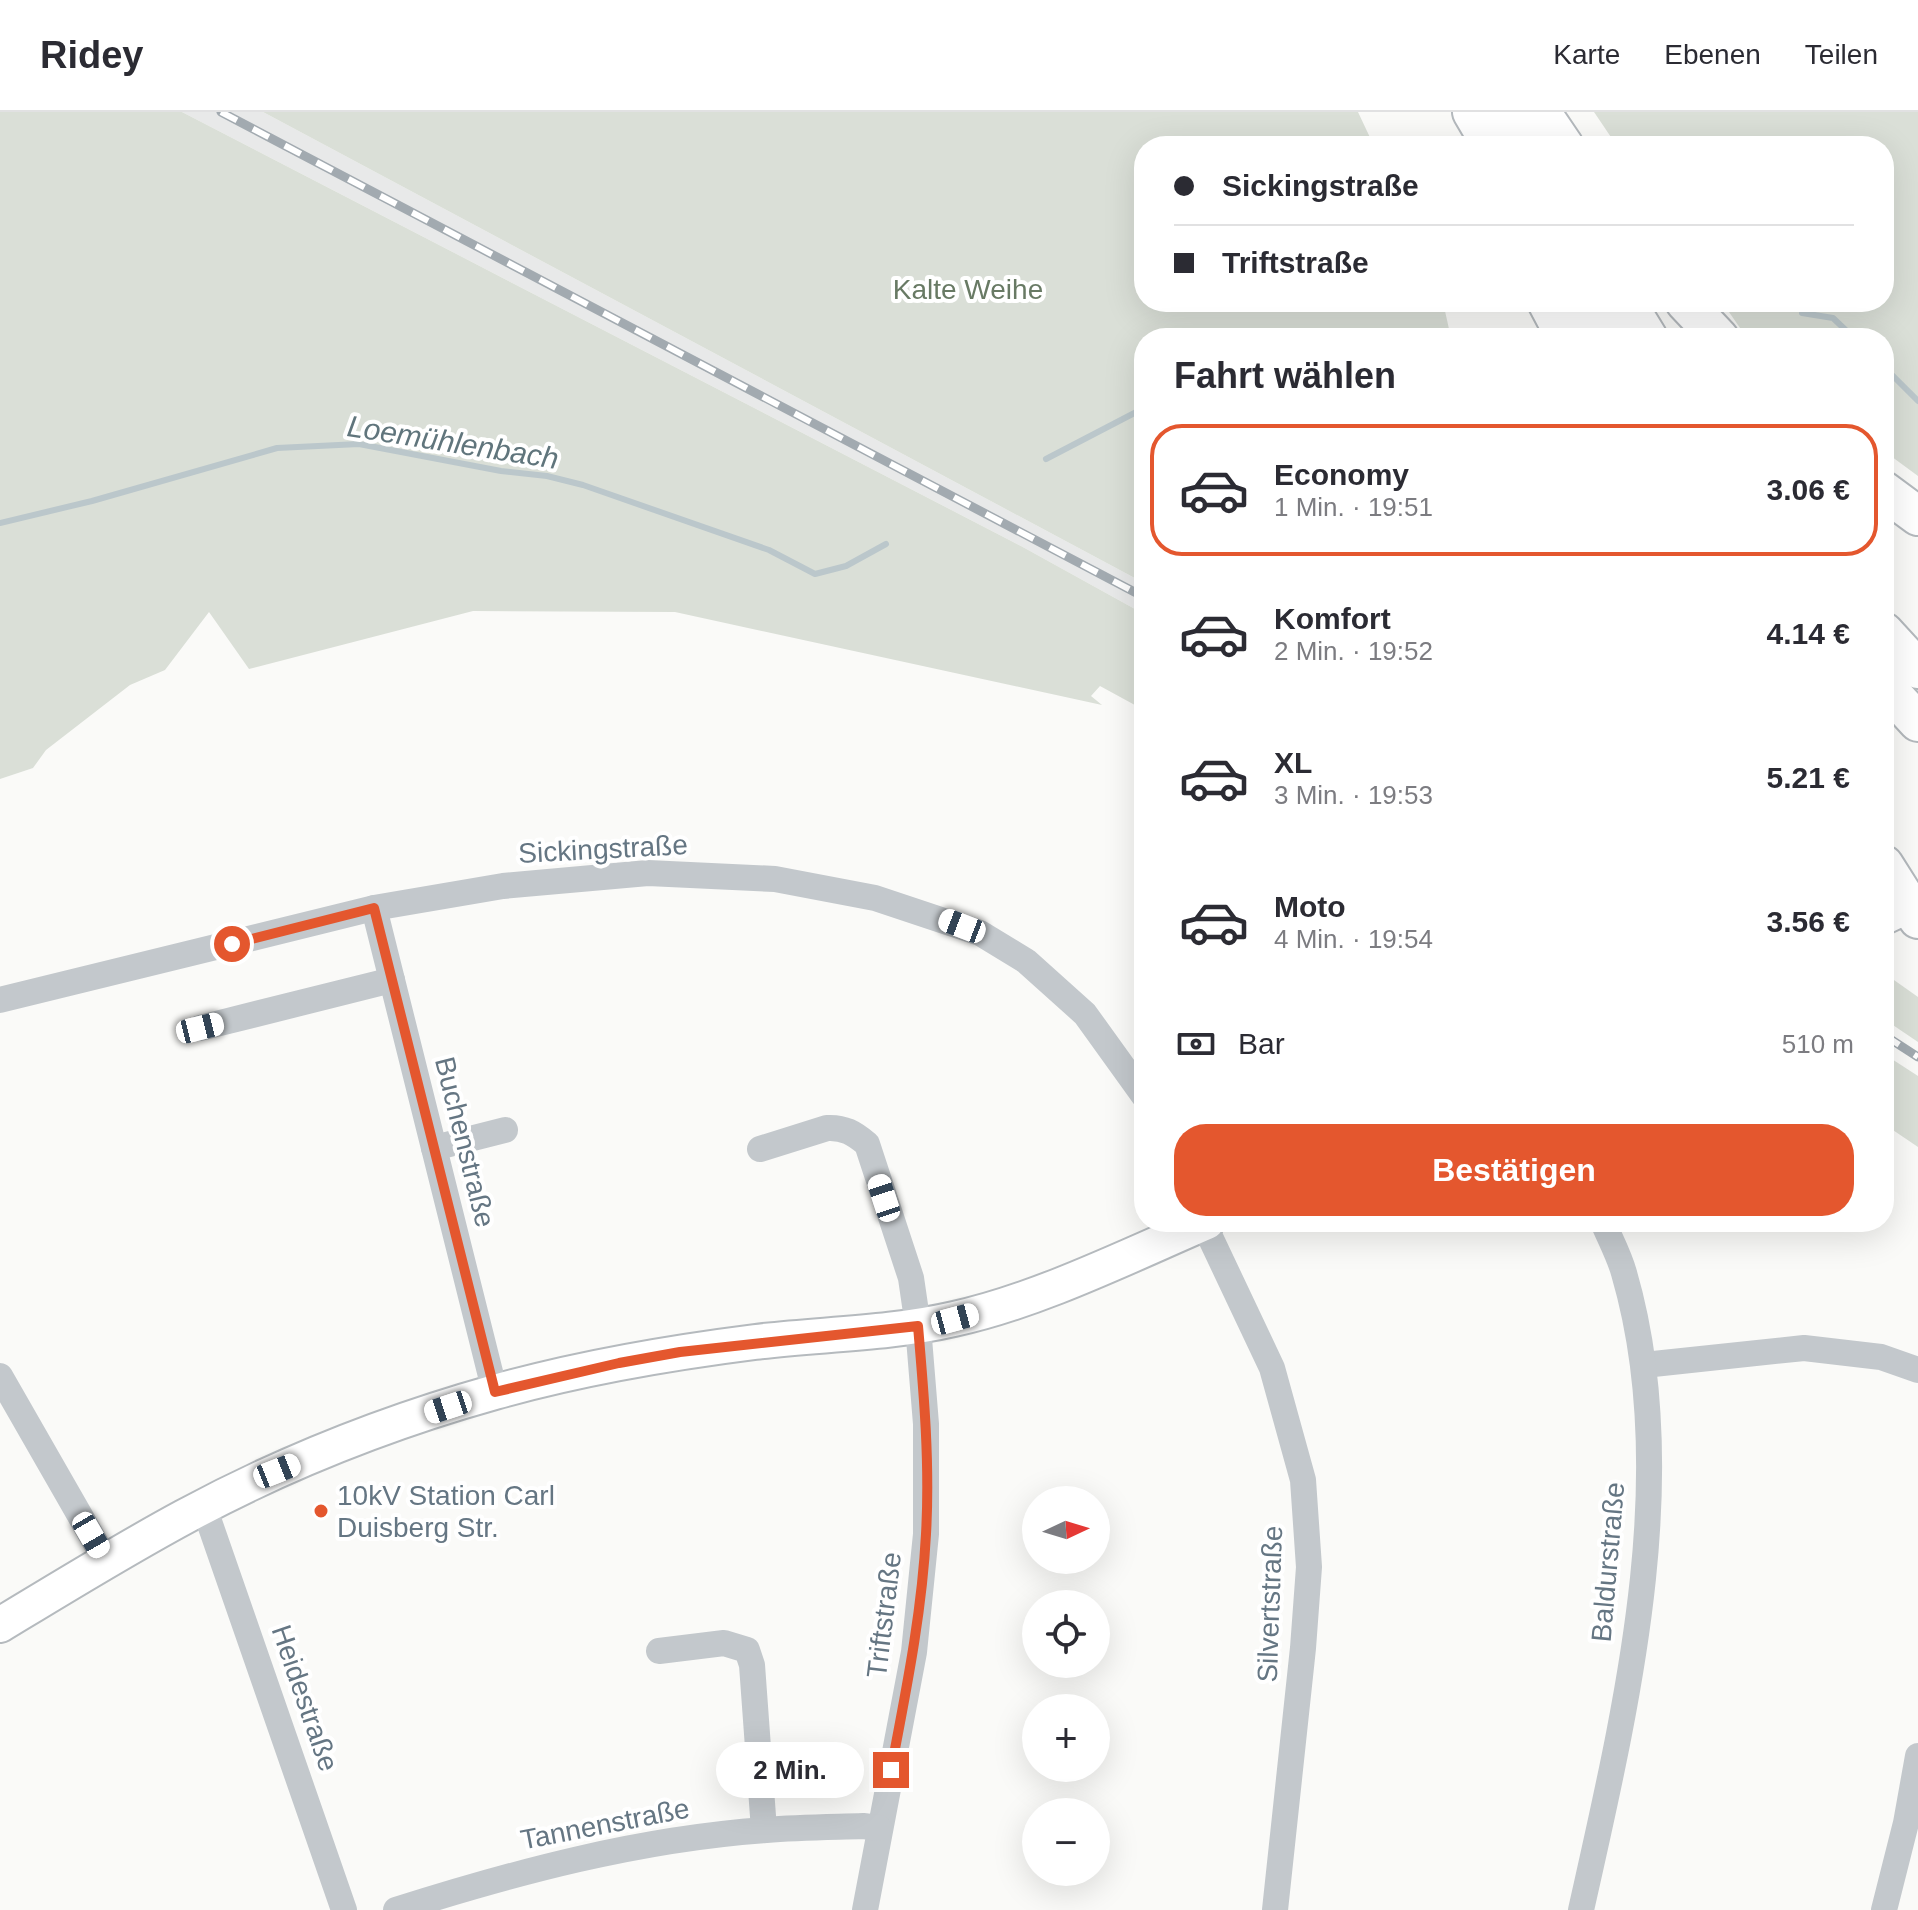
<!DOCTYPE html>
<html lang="de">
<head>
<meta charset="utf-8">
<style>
  body { margin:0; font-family:Arial,sans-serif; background:#f2f2f3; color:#2b2b33; height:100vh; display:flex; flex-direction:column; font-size:30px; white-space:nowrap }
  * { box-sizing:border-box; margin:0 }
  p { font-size:26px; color:#7c7c81 }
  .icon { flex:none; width:44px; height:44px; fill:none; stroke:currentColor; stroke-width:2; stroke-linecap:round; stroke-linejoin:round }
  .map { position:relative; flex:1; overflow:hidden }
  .details { position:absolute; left:1134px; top:216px; width:760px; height:904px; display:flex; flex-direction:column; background:#fff; border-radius:32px; box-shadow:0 8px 32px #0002 }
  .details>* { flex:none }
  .top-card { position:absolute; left:1134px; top:24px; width:760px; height:176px; border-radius:32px; box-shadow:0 8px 32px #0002; display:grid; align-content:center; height:176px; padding:0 40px; background:#fff }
  .needle { width:52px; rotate:86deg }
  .buttons { position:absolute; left:1022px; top:1374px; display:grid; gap:16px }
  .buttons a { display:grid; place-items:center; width:88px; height:88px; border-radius:50%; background:#fff; box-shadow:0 8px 32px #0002; font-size:40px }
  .end { position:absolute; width:36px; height:36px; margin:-18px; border:10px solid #e4572e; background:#fff; box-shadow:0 0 0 4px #fff }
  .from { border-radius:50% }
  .bubble { position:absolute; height:56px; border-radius:28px; background:#fff; box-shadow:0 8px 32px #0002; font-size:26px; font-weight:600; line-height:56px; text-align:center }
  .car { position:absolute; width:24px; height:48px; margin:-24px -12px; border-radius:10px; box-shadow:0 0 6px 2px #0007; background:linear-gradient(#fff 24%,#345 0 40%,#fff 0 76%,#345 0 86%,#fff 0) }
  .top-card b { display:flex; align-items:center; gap:28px; height:76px; font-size:30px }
  .top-card b+b { border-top:2px solid #e1e1e2 }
  .top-card i { width:20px; height:20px; background:#2b2b33 }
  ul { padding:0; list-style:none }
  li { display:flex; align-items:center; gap:24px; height:132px; margin:0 16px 12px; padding:0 24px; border:4px solid transparent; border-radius:32px }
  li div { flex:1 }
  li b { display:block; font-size:30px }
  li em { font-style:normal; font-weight:600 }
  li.on { border-color:#e4572e }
  li>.icon { width:72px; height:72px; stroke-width:1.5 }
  h2 { padding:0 40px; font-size:36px; line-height:96px }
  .pay { display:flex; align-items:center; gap:20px; height:88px; padding:0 40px; font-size:30px }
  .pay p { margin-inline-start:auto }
  .button { display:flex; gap:16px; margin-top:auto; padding:16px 40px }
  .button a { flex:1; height:92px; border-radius:32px; background:#e4572e; color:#fff; font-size:32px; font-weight:600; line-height:92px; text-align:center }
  header { display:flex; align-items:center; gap:48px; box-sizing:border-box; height:112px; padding:0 40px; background:#fff; border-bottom:2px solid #e1e1e2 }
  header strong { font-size:38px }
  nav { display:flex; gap:44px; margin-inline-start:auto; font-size:28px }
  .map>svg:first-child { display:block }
</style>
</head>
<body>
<header>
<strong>Ridey</strong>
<nav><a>Karte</a><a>Ebenen</a><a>Teilen</a></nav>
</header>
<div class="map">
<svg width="1918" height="1798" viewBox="0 0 1918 1798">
  <rect width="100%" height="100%" fill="#fafaf8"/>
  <polygon fill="#e8e9e9" points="182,0 263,0 1144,471 1144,502 1021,434"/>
  <g fill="#dadfd7">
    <polygon points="0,0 182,0 1021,434 1144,502 1144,598 1100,574 1091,584 1102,593 675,500 473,499 249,557 209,500 165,558 130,573 46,638 33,656 0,667"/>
    <polygon points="263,0 1358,0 1374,34 1144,34 1144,190 1443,190 1451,226 1144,226 1144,471"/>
    <polygon points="1594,0 1918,0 1918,364 1884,339 1884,226 1747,226 1722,190 1884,190 1884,34 1617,34"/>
    <polygon points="1884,861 1918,885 1918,930 1884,907"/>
    <polygon points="1884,942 1918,964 1918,1035 1884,1012"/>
  </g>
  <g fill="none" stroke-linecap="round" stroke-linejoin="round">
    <g stroke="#bbc7cb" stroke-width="6">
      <polyline points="1802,201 1833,206 1854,226"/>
      <polyline points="1884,255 1918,289"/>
      <polyline points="1046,347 1144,296"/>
      <polyline points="0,411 92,389 277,336 359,332 501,359 547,364 583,373 769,438 815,462 846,454 886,432"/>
    </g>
    <g stroke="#b5babe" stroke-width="38">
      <g id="major">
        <polyline points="1884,805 1918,789"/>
        <path d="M0,1513C61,1476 121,1439 184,1405C282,1352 388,1310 495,1280C580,1256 668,1241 755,1230C821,1222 889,1222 954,1207C1037,1189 1128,1144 1207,1110"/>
      </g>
    </g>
    <g stroke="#b4b9bd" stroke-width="42">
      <g id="highway">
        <polyline points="1472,0 1492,34"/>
        <polyline points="1511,0 1531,34"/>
        <polyline points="1541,0 1564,34"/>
        <polyline points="1547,190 1566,226"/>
        <polyline points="1585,190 1609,226"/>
        <polyline points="1626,190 1648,226"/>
        <polyline points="1685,190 1719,226"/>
        <polyline points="1884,379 1918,404"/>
        <polyline points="1884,520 1918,557"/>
        <polyline points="1884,573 1918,610"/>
        <polyline points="1884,753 1918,807"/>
      </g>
    </g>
    <g stroke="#c3c8cc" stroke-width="26">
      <polyline points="374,796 495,1280"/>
      <polyline points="0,888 374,796 503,774 648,761 775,767 875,786 980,821 1026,849 1085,902 1144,984"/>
      <polyline points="200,916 392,868"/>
      <polyline points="434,1036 505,1018"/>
      <path d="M760,1037L827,1016C844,1015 854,1021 867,1032L911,1166L918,1214L926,1312V1422L914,1540L865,1798"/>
      <polyline points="1203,1110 1272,1256 1303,1368 1309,1455 1303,1536 1275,1798"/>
      <polyline points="1644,1253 1804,1236 1881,1245 1918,1258"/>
      <polyline points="0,1264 106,1449"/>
      <polyline points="204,1395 344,1798"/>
      <polyline points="659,1539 724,1531 747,1538 752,1553 764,1718"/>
      <path d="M396,1798C516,1760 639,1727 766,1718C798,1715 831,1715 863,1714L879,1716"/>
      <path d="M1581,1798C1626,1597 1683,1363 1624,1161C1619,1143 1610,1127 1603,1110"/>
      <polyline points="1884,1798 1906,1711 1918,1644"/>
    </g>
    <use href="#major" stroke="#fff" stroke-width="34"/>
    <use href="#highway" stroke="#fff" stroke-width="38"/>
    <g stroke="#a2aab0" stroke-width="9">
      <g id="rail">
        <polyline points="221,0 1144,485"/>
        <polyline points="1884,923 1918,945"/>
      </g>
    </g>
    <use href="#rail" stroke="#fff" stroke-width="6" stroke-dasharray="18" stroke-linecap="butt"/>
  </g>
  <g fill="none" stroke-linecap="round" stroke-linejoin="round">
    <path stroke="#e4572e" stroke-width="10" d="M232,832L374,796L495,1280L619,1251L680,1240L918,1214C924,1283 930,1352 926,1422C922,1501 906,1579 891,1658"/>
  </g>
  <circle fill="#e4572e" stroke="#fff" stroke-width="3" cx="321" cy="1399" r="8"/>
  <g text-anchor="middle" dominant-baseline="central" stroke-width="8" stroke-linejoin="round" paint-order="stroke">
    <g font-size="28" fill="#687a64" stroke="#fff">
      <text x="968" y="177">Kalte Weihe</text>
    </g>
    <g font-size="28" fill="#657683" stroke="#fff">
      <text transform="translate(603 737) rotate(-3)">Sickingstraße</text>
      <text transform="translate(465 1030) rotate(76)">Buchenstraße</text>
      <text transform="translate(1608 1450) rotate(-85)">Baldurstraße</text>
      <text transform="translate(1270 1492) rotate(-88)">Silvertstraße</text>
      <text transform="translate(884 1503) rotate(-83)">Triftstraße</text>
      <text transform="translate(305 1586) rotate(71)">Heidestraße</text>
      <text transform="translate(605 1712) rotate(-11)">Tannenstraße</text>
    </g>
    <g font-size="28" fill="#657683" stroke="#fff" text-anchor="start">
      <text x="337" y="1383">10kV Station Carl<tspan x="337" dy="32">Duisberg Str.</tspan></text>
    </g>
    <g font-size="30" font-style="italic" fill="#60757c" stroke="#fff">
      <text transform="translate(453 330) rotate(9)">Loemühlenbach</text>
    </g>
  </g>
</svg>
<div class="buttons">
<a><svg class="needle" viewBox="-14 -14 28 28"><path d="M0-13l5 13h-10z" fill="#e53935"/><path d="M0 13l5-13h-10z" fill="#7c7c81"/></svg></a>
<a><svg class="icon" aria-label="locate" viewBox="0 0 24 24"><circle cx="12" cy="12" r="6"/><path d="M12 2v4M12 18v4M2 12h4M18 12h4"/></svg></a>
<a>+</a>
<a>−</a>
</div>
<i class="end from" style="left:232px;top:832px"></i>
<i class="end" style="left:891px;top:1658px"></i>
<div class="bubble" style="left:716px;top:1630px;width:148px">2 Min.</div>
<i class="car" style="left:962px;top:814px;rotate:291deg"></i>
<i class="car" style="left:200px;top:916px;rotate:76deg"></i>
<i class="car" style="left:884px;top:1086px;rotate:342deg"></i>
<i class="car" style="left:955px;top:1207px;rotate:75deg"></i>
<i class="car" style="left:448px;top:1295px;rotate:252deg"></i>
<i class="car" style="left:277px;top:1359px;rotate:68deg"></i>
<i class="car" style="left:91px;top:1423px;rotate:150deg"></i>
<div class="top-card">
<b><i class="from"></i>Sickingstraße</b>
<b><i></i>Triftstraße</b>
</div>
<section class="details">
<h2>Fahrt wählen</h2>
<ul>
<li class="on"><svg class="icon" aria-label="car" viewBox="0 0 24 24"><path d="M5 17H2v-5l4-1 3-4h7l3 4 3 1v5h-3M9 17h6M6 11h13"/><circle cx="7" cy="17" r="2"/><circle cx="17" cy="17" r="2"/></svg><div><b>Economy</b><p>1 Min. · 19:51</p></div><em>3.06 €</em></li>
<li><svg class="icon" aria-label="car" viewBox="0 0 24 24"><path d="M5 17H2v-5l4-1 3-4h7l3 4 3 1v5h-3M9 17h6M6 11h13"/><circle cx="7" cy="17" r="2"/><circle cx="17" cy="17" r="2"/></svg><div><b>Komfort</b><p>2 Min. · 19:52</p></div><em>4.14 €</em></li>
<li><svg class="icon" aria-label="car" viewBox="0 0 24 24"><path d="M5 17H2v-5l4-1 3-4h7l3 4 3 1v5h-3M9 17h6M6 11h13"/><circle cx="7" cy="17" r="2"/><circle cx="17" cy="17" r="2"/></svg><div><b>XL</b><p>3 Min. · 19:53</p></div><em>5.21 €</em></li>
<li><svg class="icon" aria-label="car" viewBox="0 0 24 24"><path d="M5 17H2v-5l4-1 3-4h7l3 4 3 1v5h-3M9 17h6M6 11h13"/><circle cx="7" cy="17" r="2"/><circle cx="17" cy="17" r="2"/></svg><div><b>Moto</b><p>4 Min. · 19:54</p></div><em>3.56 €</em></li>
</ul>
<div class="pay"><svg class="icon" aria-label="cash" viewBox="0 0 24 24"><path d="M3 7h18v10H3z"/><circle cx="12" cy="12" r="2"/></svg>Bar<p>510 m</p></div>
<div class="button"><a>Bestätigen</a></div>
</section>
</div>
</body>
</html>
